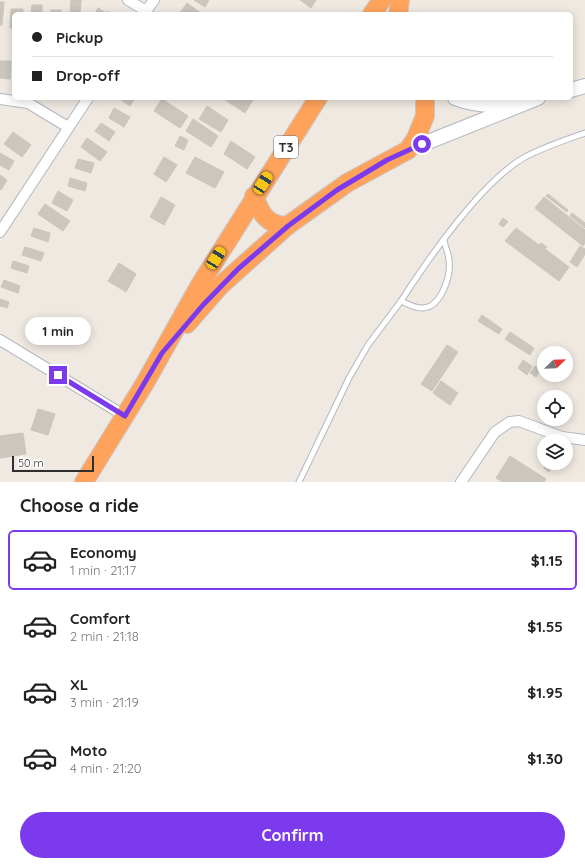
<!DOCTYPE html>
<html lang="en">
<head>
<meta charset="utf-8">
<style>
  body { margin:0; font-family:Quicksand,sans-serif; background:#f2f2f2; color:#222; height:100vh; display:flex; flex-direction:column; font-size:15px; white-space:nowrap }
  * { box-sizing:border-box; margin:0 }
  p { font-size:13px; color:#767676 }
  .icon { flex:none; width:22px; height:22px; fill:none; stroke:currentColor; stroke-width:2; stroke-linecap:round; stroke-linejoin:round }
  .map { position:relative; height:482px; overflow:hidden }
  .drawer { display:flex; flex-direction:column; background:#fff; flex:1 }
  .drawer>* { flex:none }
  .banner { position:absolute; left:12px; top:12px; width:561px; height:88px; border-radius:6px; box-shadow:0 2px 10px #0003; display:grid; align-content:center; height:88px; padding:0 20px; background:#fff }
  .needle { width:26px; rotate:67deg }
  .tools { position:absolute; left:537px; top:346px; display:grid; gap:8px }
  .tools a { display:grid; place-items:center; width:36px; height:36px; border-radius:50%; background:#fff; box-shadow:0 2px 10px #0003; font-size:20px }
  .scale { position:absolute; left:12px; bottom:10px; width:82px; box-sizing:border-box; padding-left:4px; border:2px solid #2e2e2e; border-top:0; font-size:11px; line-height:14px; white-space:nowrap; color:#2e2e2e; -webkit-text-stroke:3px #fff; paint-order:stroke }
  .end { position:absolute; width:18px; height:18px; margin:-9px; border:5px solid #7c3aed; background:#fff; box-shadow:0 0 0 2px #fff }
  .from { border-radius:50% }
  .bubble { position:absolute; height:28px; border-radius:14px; background:#fff; box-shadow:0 2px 10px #0003; font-size:13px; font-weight:700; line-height:28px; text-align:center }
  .car { position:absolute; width:12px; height:24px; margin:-12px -6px; border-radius:5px; box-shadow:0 0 3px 1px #0007; background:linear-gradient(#f5c518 24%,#345 0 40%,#f5c518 0 76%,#345 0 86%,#f5c518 0) }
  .banner b { display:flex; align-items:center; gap:14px; height:38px; font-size:15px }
  .banner b+b { border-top:1px solid #e0e0e0 }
  .banner i { width:10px; height:10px; background:#222 }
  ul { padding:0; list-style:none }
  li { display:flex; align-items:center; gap:12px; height:60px; margin:0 8px 6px; padding:0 12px; border:2px solid transparent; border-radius:6px }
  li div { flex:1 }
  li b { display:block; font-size:15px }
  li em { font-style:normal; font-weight:700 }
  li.active { border-color:#7c3aed }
  li>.icon { width:36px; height:36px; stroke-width:1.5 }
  h2 { padding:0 20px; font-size:18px; line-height:48px }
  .action { display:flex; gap:8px; margin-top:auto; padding:8px 20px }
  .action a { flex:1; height:46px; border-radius:24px; background:#7c3aed; color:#fff; font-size:16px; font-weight:700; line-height:46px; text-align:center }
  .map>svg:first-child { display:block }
</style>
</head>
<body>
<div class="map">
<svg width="585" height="482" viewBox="0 0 585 482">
  <rect width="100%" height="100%" fill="#efe9e1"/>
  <g fill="#cbc7bf" stroke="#cbc5ba">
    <polygon points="71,0 81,0 80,14 70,14"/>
    <polygon points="194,0 209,0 205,7"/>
    <polygon points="300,0 316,0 311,8"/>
    <polygon points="0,2 4,2 2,25 0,25"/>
    <polygon points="187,3 202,14 179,14"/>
    <polygon points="32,5 42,5 42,14 31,14"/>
    <polygon points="98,8 106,13 107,11 111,14 95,14"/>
    <polygon points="11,9 23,9 23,14 14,14 14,28 10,28"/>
    <rect x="51" y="10" width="10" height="4"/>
    <polygon points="0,61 11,61 10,79 0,78"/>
    <polygon points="118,98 135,98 130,106"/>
    <polygon points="222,98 254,98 245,113"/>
    <polygon points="162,99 188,116 180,128 154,111"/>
    <polygon points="207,106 228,120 221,132 199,119"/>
    <polygon points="114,108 130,117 124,127 109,118"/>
    <polygon points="193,119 218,136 211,147 186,131"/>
    <polygon points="101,123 115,132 109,141 95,131"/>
    <polygon points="13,132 31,145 22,157 4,144"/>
    <polygon points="180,136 188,140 184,150 175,146"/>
    <polygon points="87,138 107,152 100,161 81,147"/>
    <polygon points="231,141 255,157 247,169 224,154"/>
    <polygon points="0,153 14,161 9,170 0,165"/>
    <polygon points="164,157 177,165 166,182 154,174"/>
    <polygon points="195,157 224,172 215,188 186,173"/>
    <polygon points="78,159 94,163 91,173 75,168"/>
    <polygon points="0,175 7,180 1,190 0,189"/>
    <polygon points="70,178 87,183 85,191 68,186"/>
    <polygon points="58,191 73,200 67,211 52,203"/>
    <polygon points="548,194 568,210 567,212 546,196"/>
    <polygon points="161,197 175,205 164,225 150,217"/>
    <polygon points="544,197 585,230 585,243 583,246 535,208"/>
    <polygon points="45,204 70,221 63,231 38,214"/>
    <polygon points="572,213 585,223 585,228 570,216"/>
    <polygon points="503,218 508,222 503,227 499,224"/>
    <polygon points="34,228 50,233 48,242 31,236"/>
    <polygon points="516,228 539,245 541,243 547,247 545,249 569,267 559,281 505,241"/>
    <polygon points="580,246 585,249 585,254 577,267 570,262"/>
    <polygon points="25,247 44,253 41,261 22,255"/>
    <polygon points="13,261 29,266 27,273 11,268"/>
    <polygon points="119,263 136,274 126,292 108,281"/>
    <polygon points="4,280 20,286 18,293 1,287"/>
    <polygon points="0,299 9,302 7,308 0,306"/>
    <polygon points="482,315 502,329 499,334 478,321"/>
    <polygon points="510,332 534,348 530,355 505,339"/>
    <polygon points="447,345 458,352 432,391 421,384"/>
    <polygon points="523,360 532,366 527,375 518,368"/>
    <polygon points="535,366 540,370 536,377 530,373"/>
    <polygon points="441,381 458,393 450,405 433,393"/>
    <polygon points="38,409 55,414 48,435 31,430"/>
    <polygon points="23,433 26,454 0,458 0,436"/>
    <polygon points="510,456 546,479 544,482 502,482 496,478"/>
    <polygon points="547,463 555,463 549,472 544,468"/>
  </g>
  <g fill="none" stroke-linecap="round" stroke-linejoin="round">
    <g stroke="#b4b7c1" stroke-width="7">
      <g id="lane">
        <path d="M401,301C428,259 482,181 525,157C544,147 565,140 585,133"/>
        <path d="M299,482L349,378L368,345L401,301C408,304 414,308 422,308C441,308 451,276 449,261C449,254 445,247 444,240"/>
      </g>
    </g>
    <g stroke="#b4b7c1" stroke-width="12">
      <g id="street">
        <polyline points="128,0 146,11"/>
        <polyline points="144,14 154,0"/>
        <polyline points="0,99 28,103 68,127"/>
        <polyline points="0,232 88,98"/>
        <polyline points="0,340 125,416"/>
        <polyline points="461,482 495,432 510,422 519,421 562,437 585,440"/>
      </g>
    </g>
    <g stroke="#b4b7c1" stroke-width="16">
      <g id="secondary">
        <polyline points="571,90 585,86"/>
        <path d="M455,98C473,105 491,106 509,104"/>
        <polyline points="408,150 538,98"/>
      </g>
    </g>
    <g stroke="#c9c9c9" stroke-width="20">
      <g id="highway">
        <polyline points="372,14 382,0"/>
        <polyline points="398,14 400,0"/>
        <path d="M254,196C261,214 267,225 287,226"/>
        <polyline points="187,324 220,286 287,226 347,183 408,150 416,138 425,116 425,98"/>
        <polyline points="84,482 145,383 201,283 318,98"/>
      </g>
    </g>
    <use href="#lane" stroke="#fff" stroke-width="5"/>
    <use href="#street" stroke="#fff" stroke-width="10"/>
    <use href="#secondary" stroke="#fff" stroke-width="14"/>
    <use href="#highway" stroke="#ffa35c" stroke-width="18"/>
  </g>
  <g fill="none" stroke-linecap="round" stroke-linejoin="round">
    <polyline stroke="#7c3aed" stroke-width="5" points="58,375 125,416 162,353 203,305 238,269 288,226 337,190 387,160 422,144"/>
  </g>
  <g text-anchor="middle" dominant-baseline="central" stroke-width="3" stroke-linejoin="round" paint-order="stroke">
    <rect fill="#fff" stroke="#6d6d6d" stroke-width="1" x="274" y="136" width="24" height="22" rx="3"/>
    <g font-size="13" font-weight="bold" fill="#2e2e2e">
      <text x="286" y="147">T3</text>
    </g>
  </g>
</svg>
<div class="tools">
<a><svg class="needle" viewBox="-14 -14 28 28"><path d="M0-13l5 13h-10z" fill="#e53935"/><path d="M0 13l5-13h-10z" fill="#767676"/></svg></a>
<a><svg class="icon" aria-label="locate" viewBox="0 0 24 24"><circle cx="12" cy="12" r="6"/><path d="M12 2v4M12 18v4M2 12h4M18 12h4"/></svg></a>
<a><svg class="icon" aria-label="layers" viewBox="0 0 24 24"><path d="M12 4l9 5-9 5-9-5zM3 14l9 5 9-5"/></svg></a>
</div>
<div class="scale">50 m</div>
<i class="end from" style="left:422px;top:144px"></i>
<i class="end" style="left:58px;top:375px"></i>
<div class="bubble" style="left:25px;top:317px;width:66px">1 min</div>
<i class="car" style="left:263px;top:183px;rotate:33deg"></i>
<i class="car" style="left:216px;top:258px;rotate:32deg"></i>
<div class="banner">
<b><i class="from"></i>Pickup</b>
<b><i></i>Drop-off</b>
</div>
</div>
<section class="drawer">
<h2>Choose a ride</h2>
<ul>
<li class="active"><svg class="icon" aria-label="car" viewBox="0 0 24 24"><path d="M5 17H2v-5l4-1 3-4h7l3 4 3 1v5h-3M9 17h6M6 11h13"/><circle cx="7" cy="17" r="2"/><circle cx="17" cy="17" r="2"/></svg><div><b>Economy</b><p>1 min · 21:17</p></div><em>$1.15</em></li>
<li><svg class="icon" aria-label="car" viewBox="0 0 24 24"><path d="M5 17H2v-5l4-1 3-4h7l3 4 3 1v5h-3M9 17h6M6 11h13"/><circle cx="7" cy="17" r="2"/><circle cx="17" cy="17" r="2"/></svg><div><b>Comfort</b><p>2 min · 21:18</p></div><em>$1.55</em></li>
<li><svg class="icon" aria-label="car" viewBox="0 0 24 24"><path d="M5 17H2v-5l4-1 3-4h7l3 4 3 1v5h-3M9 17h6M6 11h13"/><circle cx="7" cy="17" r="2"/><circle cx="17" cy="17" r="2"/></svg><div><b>XL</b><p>3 min · 21:19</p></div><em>$1.95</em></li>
<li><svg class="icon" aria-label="car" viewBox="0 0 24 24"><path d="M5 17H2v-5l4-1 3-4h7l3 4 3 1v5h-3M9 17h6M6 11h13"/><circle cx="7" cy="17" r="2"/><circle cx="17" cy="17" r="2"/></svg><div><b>Moto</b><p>4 min · 21:20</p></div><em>$1.30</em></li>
</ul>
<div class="action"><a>Confirm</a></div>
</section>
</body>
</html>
